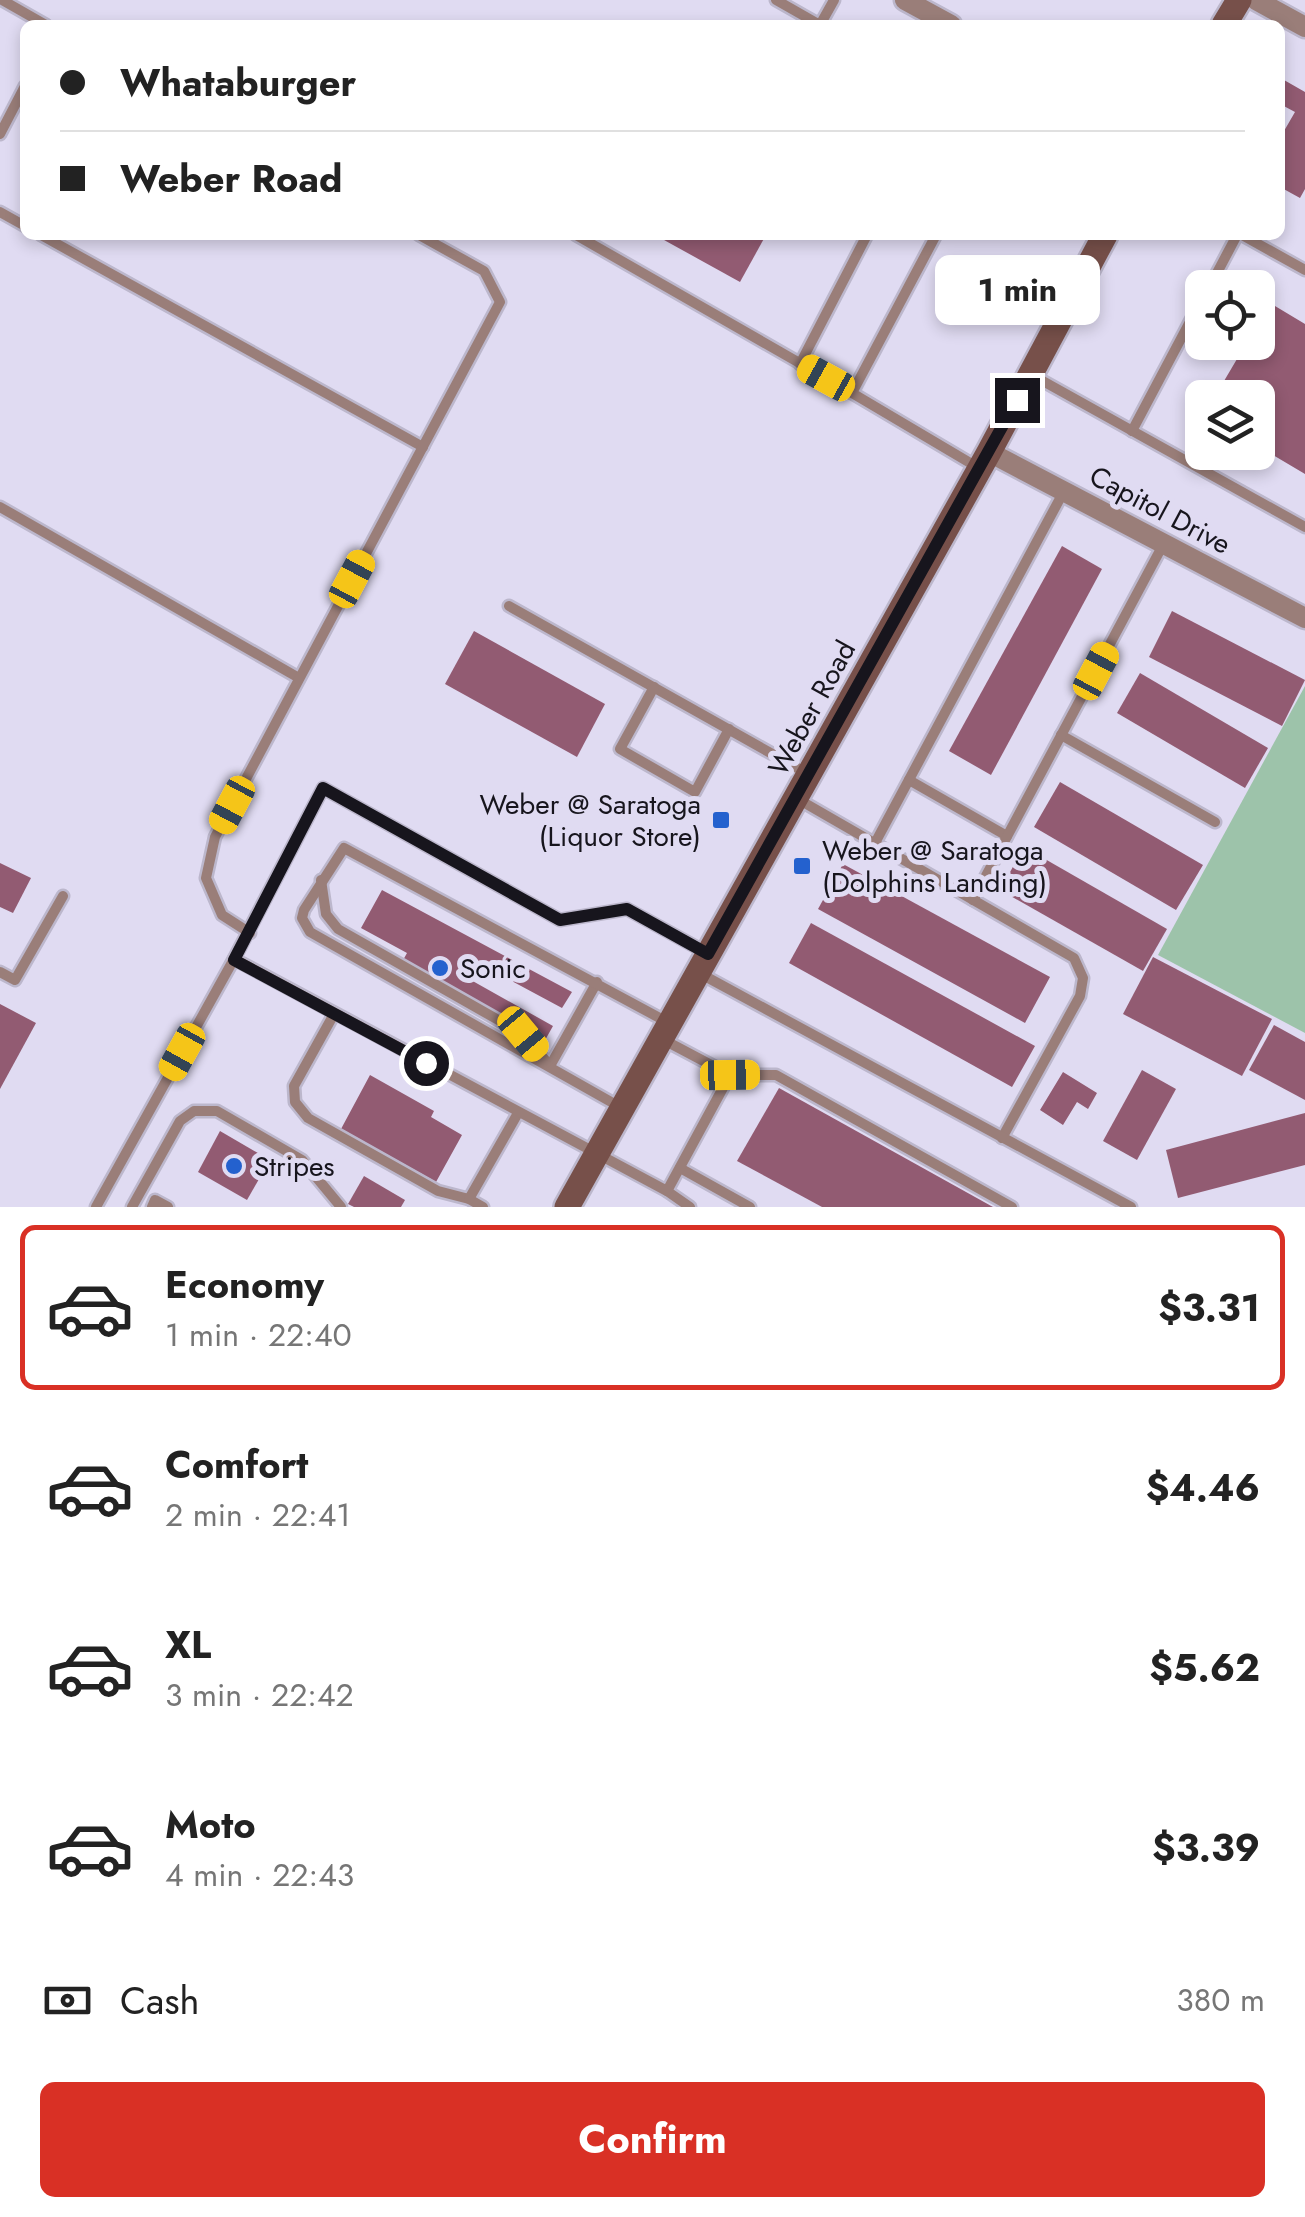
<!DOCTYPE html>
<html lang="en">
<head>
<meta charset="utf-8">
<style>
  body { margin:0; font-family:Jost,sans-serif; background:#f2f2f2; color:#222; height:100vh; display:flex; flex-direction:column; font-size:38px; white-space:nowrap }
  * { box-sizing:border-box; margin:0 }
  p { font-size:32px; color:#767676 }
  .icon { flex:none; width:55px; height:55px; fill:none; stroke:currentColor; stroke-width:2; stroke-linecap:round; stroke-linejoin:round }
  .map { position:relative; height:1207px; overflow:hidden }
  .drawer { display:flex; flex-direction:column; background:#fff; flex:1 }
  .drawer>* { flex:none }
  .hud { position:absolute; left:20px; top:20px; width:1265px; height:220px; border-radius:15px; box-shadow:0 5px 15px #0003; display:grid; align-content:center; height:220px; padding:0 40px; background:#fff }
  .tools { position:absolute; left:1185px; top:270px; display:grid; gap:20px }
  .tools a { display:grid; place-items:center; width:90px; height:90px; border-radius:15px; background:#fff; box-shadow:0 5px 15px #0003; font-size:50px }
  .end { position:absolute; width:45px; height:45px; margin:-22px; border:12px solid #17151d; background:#fff; box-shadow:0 0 0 5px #fff }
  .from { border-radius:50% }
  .bubble { position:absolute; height:70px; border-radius:15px; background:#fff; box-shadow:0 5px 15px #0003; font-size:32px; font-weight:700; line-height:70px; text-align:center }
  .car { position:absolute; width:30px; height:60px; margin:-30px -15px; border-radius:12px; box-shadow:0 0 8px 2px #0007; background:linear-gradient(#f5c518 24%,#345 0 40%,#f5c518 0 76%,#345 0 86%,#f5c518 0) }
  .hud b { display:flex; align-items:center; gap:35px; height:95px; font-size:38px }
  .hud b+b { border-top:2px solid #e0e0e0 }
  .hud i { width:25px; height:25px; background:#222 }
  ul { padding:18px 0 0; list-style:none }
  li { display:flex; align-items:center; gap:30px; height:165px; margin:0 20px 15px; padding:0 20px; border:5px solid transparent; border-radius:15px }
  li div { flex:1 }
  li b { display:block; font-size:38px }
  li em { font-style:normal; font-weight:700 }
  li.selected { border-color:#d93025 }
  li>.icon { width:90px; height:90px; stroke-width:1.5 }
  .pay { display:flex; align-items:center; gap:25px; height:110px; padding:0 40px; font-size:38px }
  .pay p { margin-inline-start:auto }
  .action { display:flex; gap:20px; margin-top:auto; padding:20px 40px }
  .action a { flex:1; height:115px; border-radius:15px; background:#d93025; color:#fff; font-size:40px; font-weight:700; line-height:115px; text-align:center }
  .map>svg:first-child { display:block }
</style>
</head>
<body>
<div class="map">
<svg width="1305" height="1207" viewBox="0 0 1305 1207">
  <rect width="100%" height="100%" fill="#e0dbf2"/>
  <polygon fill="#9dc3aa" points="1305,686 1305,1033 1158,955"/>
  <g fill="#925b72">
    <polygon points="1284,80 1305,92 1305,189 1300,198 1280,187 1280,129 1284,131 1295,112 1280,104 1280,87"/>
    <polygon points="655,235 766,235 740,282"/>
    <polygon points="1270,303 1305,324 1305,474 1258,446 1258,398 1214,398 1247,342 1258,342 1258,325"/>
    <polygon points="1062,546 1102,569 991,775 949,751"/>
    <polygon points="1172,611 1305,680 1282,726 1149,657"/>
    <polygon points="474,631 605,704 577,757 445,684"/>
    <polygon points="1140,673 1268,748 1245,788 1117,713"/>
    <polygon points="1060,782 1203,865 1176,910 1034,827"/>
    <polygon points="1024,847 1167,929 1143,971 1000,890"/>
    <polygon points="0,863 31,878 13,913 0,907"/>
    <polygon points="843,864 1050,977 1025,1023 818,909"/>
    <polygon points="382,890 572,992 562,1008 471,959 462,975 553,1026 544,1042 402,962 407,953 361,928"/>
    <polygon points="811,923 1035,1046 1012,1087 789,963"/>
    <polygon points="1153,957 1272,1019 1242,1076 1123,1014"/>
    <polygon points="0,1004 36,1023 0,1089"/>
    <polygon points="1274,1025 1305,1042 1305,1100 1249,1070"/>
    <polygon points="1142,1070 1176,1089 1137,1160 1103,1141"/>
    <polygon points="1063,1072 1097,1093 1088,1109 1077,1102 1063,1125 1040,1110"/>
    <polygon points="370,1075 434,1111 431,1117 462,1135 436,1182 341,1129"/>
    <polygon points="779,1088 993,1207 822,1207 737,1161"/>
    <polygon points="1305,1113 1305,1165 1178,1198 1166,1150"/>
    <polygon points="220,1131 270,1160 247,1200 198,1172"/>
    <polygon points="364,1176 405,1200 401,1207 354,1207 348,1204"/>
  </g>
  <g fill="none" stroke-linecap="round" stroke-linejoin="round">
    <g stroke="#bcb7cc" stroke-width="15">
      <g id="lane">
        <polyline points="2,0 46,25"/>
        <polyline points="776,0 820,25 834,0"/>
        <polyline points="0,134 25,86"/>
        <polyline points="0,212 25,226"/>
        <polyline points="41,235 423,447"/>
        <polyline points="576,235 852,393"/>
        <polyline points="936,235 852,393 977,467"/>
        <polyline points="1242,235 1305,270"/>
        <polyline points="1209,288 1237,235"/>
        <polyline points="800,364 867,235"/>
        <polyline points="1032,375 1305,527"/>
        <polyline points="1132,431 1202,299"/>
        <polyline points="0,507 299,678"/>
        <polyline points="509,606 808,774"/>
        <polyline points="654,687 620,749 695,792 729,729"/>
        <polyline points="1061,735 1215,822"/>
        <polyline points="909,780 1007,836"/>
        <polyline points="796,798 1074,958 1083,978 1080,996 1002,1138"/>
        <polyline points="875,843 1064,491"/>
        <polyline points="321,880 326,914 338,929 523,1034 546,1061"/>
        <polyline points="973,900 1164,543"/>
        <polyline points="250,933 222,915 206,878 215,837 500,302 484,271 419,235"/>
        <polyline points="234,959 323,788 560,920 627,909 707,953"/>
        <polyline points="0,972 15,980 63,896"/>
        <polyline points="701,974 1131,1207"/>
        <polyline points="334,1014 294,1086 295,1102 308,1118 438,1191 469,1199 483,1207"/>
        <polyline points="550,1066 597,982"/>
        <polyline points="730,1075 776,1075 1012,1207"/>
        <polyline points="620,1107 310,932 302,918 304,910 344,848 669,1023"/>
        <polyline points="680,1168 750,1207"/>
        <polyline points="667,1191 690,1207"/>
        <polyline points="469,1199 518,1113"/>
        <polyline points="96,1207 234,959 667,1191 730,1075 662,1039"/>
        <polyline points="132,1207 180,1121 194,1111 217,1111 302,1160 341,1207"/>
        <polyline points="152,1207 155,1200 168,1207"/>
      </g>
    </g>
    <g stroke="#bcb7cc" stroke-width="25">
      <g id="street">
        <polyline points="905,0 951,25"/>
        <polyline points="1256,0 1305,27"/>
        <polyline points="989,452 1305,618"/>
      </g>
    </g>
    <g stroke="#bcb7cc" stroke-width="30">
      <g id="secondary">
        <polyline points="1224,25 1239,0"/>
        <polyline points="567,1207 989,452 1105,235"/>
      </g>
    </g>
    <use href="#lane" stroke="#9a7e79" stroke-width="10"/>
    <use href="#street" stroke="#9a7e79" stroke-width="20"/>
    <use href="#secondary" stroke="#77504a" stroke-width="25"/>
  </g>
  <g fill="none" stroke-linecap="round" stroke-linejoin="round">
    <polyline stroke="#17151d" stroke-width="12" points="426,1063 234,960 323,788 560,920 627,909 708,954 1017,400"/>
  </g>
  <g fill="#2461ce" stroke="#e0dbf2" stroke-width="4">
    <rect x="711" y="810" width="20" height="20" rx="5"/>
    <rect x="792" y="856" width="20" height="20" rx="5"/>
    <circle cx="440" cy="968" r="10"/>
    <circle cx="234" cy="1166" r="10"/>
  </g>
  <g text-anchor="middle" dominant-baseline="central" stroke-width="10" stroke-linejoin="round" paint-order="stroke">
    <g font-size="28" fill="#17151d" stroke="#e0dbf2">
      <text transform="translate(1160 510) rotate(28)">Capitol Drive</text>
      <text transform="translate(812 708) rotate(-61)">Weber Road</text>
    </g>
    <g font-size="28" fill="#17151d" stroke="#e0dbf2" text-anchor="start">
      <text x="701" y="804" text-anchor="end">Weber @ Saratoga<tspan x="701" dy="32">(Liquor Store)</tspan></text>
      <text x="822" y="850">Weber @ Saratoga<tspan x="822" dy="32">(Dolphins Landing)</tspan></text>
      <text x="460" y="968">Sonic</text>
      <text x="254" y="1166">Stripes</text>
    </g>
  </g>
</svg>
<div class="tools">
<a><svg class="icon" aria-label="locate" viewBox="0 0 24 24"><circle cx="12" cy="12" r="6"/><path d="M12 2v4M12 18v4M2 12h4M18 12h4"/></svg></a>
<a><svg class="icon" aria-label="layers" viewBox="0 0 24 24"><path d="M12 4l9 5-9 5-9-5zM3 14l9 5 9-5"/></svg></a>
</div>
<i class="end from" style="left:426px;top:1063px"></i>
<i class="end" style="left:1017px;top:400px"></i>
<div class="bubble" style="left:935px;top:255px;width:165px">1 min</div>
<i class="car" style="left:826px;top:378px;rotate:299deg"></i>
<i class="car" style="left:352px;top:579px;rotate:28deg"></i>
<i class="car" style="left:1096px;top:671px;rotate:28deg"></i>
<i class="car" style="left:232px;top:805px;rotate:208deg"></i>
<i class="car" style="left:523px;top:1034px;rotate:140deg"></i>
<i class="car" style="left:182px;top:1052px;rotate:209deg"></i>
<i class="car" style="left:730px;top:1075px;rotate:89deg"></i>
<div class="hud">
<b><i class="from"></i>Whataburger</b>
<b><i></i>Weber Road</b>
</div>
</div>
<section class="drawer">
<ul>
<li class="selected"><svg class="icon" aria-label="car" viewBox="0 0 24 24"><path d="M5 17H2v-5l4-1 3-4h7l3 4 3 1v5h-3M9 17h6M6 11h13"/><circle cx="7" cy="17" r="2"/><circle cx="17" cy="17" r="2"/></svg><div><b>Economy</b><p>1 min · 22:40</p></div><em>$3.31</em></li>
<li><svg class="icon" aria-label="car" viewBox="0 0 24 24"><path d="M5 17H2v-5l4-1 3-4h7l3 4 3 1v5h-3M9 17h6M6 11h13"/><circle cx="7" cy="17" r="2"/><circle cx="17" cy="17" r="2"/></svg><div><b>Comfort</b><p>2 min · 22:41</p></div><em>$4.46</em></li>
<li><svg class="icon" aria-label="car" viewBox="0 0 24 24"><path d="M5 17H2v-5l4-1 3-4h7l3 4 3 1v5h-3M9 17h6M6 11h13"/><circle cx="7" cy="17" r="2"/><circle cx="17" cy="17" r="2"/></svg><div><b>XL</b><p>3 min · 22:42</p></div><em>$5.62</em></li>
<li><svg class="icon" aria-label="car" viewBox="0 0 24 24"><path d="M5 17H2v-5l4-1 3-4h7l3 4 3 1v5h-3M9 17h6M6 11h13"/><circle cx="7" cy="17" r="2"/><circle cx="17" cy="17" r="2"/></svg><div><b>Moto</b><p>4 min · 22:43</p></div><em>$3.39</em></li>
</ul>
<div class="pay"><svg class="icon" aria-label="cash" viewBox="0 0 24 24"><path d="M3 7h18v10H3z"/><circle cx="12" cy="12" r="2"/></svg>Cash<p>380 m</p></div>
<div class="action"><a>Confirm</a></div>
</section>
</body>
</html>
